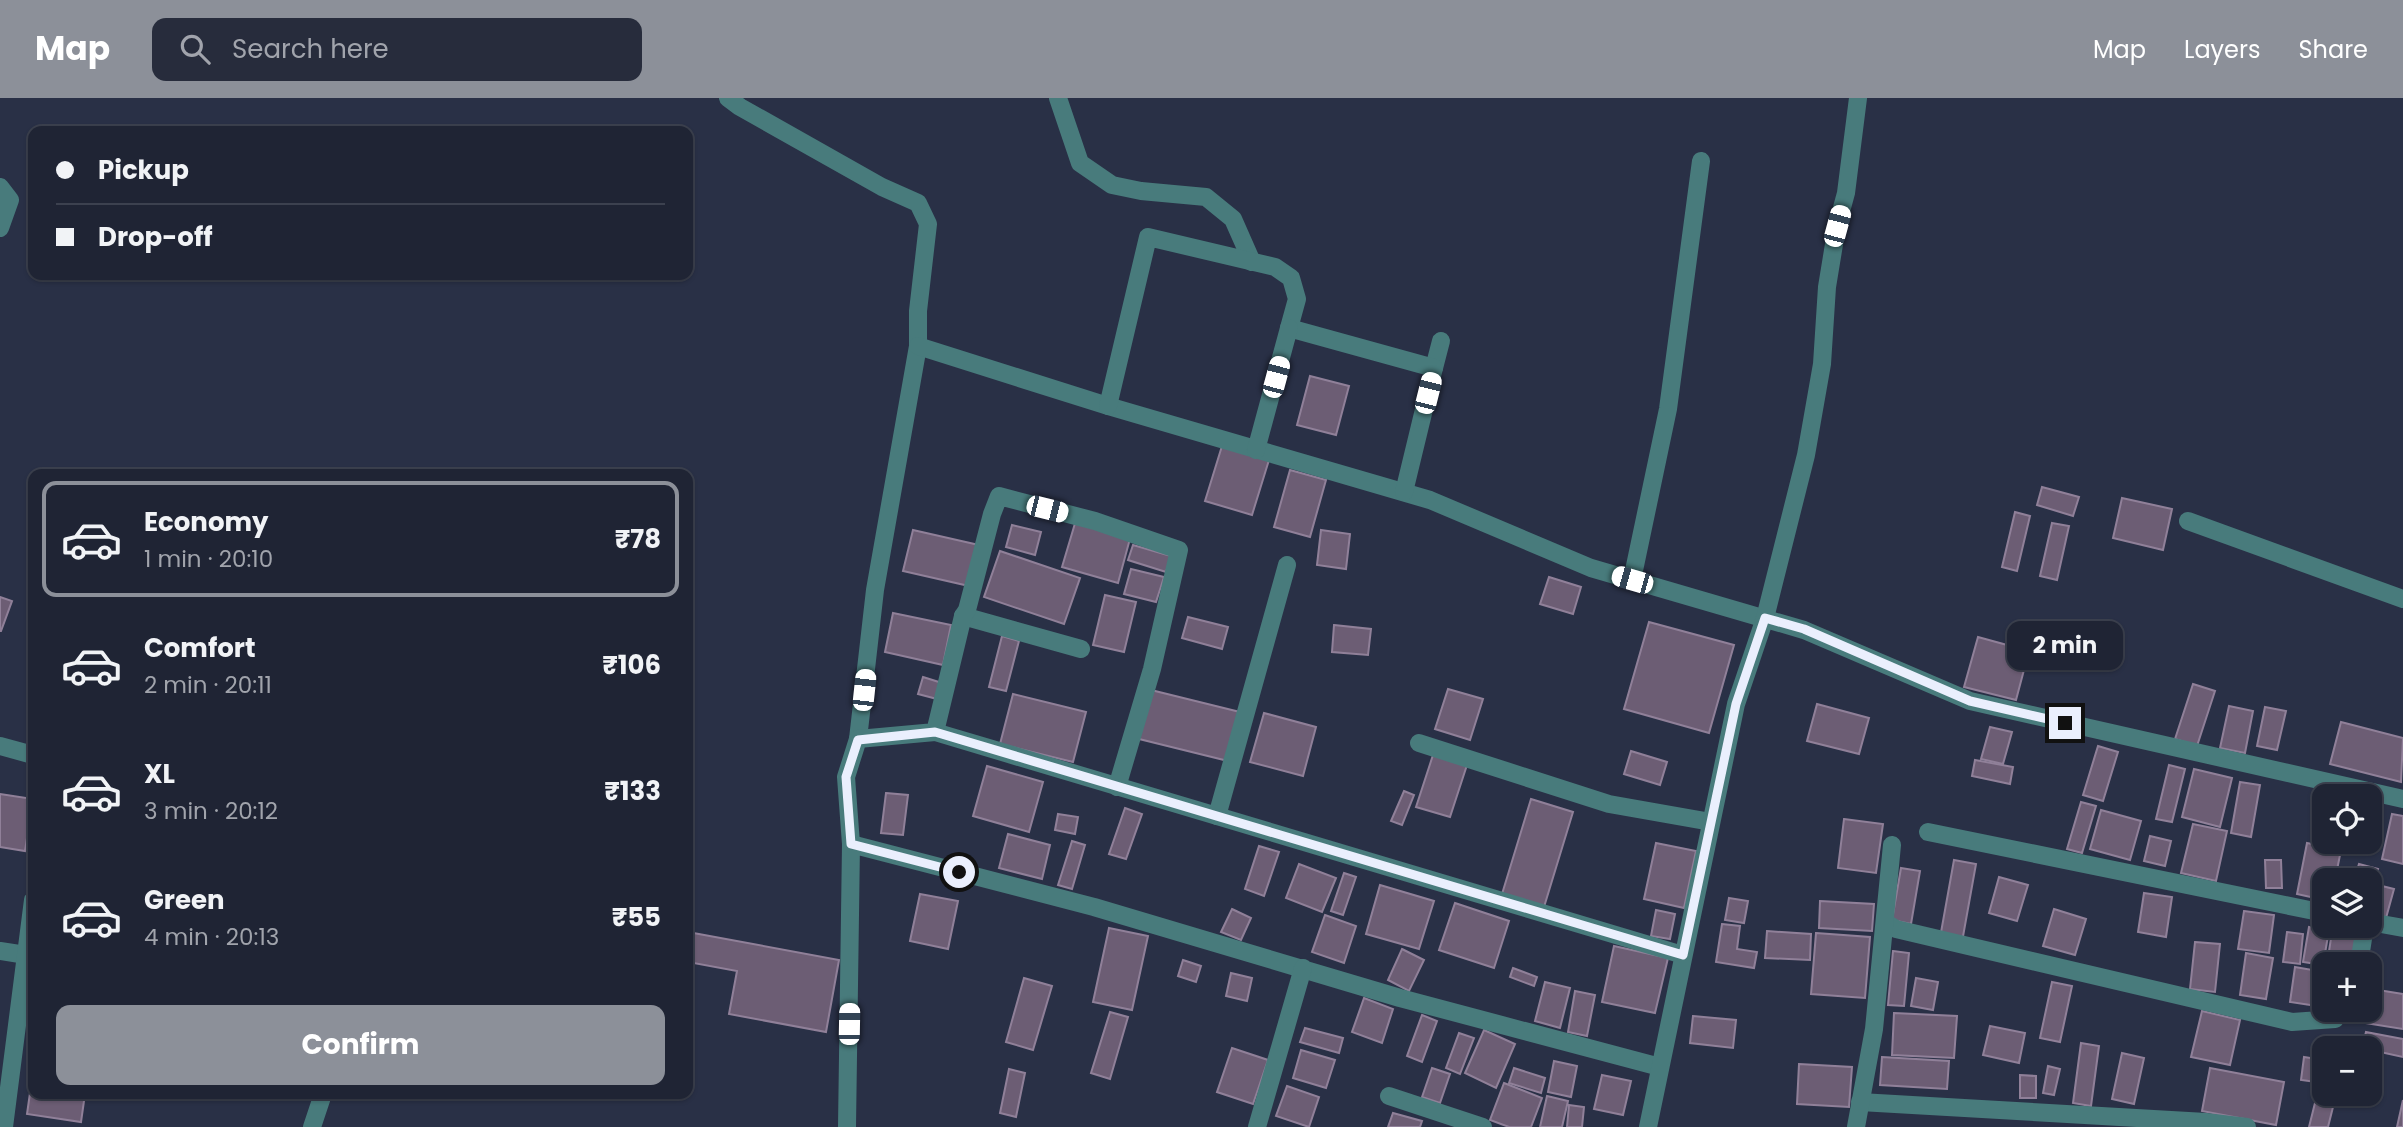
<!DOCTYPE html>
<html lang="en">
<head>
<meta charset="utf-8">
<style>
  body { margin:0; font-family:Poppins,sans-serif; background:#272c3c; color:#f1f3f6; height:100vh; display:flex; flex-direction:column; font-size:26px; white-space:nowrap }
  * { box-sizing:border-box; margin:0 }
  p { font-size:23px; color:#a1a4ac }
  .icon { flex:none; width:38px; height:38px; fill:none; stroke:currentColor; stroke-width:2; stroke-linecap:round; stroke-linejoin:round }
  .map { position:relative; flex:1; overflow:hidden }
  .details { position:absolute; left:28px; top:371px; width:665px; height:630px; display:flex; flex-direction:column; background:#1f2434; border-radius:14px; box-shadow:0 2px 5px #0004,0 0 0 2px #3c414f }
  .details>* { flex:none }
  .guide { position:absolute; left:28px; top:28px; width:665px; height:154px; border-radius:14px; box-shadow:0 2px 5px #0004,0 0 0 2px #3c414f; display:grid; align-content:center; height:154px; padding:0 28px; background:#1f2434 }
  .buttons { position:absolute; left:2312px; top:686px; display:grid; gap:14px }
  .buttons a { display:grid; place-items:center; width:70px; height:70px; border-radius:14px; background:#1f2434; box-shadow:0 2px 5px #0004,0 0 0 2px #3c414f; font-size:35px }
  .end { position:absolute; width:32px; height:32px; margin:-16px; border:9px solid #eaeffd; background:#111; box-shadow:0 0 0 4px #111 }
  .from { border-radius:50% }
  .bubble { position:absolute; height:49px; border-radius:14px; background:#1f2434; box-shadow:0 2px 5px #0004,0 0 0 2px #3c414f; font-size:23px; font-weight:700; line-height:49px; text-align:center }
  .car { position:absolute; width:21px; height:42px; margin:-21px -10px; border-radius:9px; box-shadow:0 0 5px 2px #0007; background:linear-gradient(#fff 24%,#345 0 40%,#fff 0 76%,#345 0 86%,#fff 0) }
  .guide b { display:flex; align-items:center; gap:24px; height:66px; font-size:26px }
  .guide b+b { border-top:2px solid #3c414f }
  .guide i { width:18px; height:18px; background:#f1f3f6 }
  ul { padding:12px 0 0; list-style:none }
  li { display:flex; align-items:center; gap:21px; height:116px; margin:0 14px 10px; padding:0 14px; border:4px solid transparent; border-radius:14px }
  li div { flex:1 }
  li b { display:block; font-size:26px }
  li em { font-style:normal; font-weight:700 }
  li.active { border-color:#8c9099 }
  li>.icon { width:63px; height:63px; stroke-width:1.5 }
  .primary-button { display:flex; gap:14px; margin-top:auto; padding:14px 28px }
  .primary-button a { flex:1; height:80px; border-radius:14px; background:#8c9099; color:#fff; font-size:28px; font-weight:700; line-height:80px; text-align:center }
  header { display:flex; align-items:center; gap:42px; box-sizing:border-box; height:98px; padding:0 35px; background:#8c9099; color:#fff }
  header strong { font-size:33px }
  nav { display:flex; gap:38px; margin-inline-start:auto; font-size:24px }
  .search { width:490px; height:63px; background:#272c3c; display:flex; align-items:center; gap:18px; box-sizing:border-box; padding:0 24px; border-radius:14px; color:#a1a4ac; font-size:26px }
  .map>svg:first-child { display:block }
</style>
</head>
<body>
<header>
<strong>Map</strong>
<div class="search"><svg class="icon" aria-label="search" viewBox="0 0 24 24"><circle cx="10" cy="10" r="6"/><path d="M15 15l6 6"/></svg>Search here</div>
<nav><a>Map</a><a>Layers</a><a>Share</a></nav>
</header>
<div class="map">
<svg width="2403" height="1029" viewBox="0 0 2403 1029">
  <rect width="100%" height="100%" fill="#293046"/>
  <g fill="#6c5d74" stroke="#908099" stroke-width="2">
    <polygon points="1310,278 1349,288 1336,337 1297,327"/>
    <polygon points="1222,348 1269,362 1252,417 1205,403"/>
    <polygon points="1290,372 1326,382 1310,439 1274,429"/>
    <polygon points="2042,389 2079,399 2073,418 2037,407"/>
    <polygon points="2122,400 2172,411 2163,452 2113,440"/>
    <polygon points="2015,414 2030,418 2017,473 2002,469"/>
    <polygon points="1076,422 1131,437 1118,485 1062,469"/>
    <polygon points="2052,425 2069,428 2057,482 2040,478"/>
    <polygon points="1012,427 1041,434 1035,457 1006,449"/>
    <polygon points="913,432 979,447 969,488 903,473"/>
    <polygon points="1321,432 1350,436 1346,471 1317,467"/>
    <polygon points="1133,447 1171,458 1166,474 1128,462"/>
    <polygon points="1000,453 1080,480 1064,526 984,499"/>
    <polygon points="1131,471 1164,479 1156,504 1124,496"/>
    <polygon points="1549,479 1581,489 1573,516 1540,506"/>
    <polygon points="1105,497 1136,504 1124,554 1093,547"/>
    <polygon points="0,499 12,503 1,533 0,533"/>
    <polygon points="893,515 951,527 943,567 885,554"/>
    <polygon points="1188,519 1228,529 1222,551 1182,540"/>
    <polygon points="1649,524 1734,547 1709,635 1624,611"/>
    <polygon points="1334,527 1371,531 1368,557 1332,554"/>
    <polygon points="1002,538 1019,543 1006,593 989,589"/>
    <polygon points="1978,539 2029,553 2016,602 1964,589"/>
    <polygon points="923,579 942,585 937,601 918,596"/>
    <polygon points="2193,586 2215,593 2197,648 2175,641"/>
    <polygon points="1448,591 1483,601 1470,642 1435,631"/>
    <polygon points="1151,592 1240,614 1228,663 1139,641"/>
    <polygon points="1013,596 1086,614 1073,664 1000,646"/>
    <polygon points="1817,606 1869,620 1859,656 1807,643"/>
    <polygon points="2229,608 2253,613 2245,655 2220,650"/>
    <polygon points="2265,609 2286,613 2277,652 2257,648"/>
    <polygon points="1264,615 1316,629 1303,678 1250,664"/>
    <polygon points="2341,624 2403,640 2401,684 2330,666"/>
    <polygon points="1990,629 2012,634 2003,666 1981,661"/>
    <polygon points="2098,648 2118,654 2103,703 2083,697"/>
    <polygon points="1631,653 1667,664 1660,687 1624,676"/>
    <polygon points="1433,657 1467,667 1450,719 1416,709"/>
    <polygon points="1975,662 2013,669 2010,686 1972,678"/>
    <polygon points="2169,667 2185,671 2172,724 2156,721"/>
    <polygon points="987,668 1043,684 1029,734 973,718"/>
    <polygon points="2194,671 2232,680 2220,729 2182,719"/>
    <polygon points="2240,684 2260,687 2251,739 2231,735"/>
    <polygon points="1404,693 1414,697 1402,727 1391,723"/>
    <polygon points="886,695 908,697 903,737 881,735"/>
    <polygon points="0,696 33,701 25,753 0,749"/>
    <polygon points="1531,701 1573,714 1544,809 1502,796"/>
    <polygon points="2081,704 2096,708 2082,755 2067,751"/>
    <polygon points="1125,710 1142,716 1126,761 1109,756"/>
    <polygon points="2101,712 2141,723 2130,762 2090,751"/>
    <polygon points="1058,716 1078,719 1075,736 1055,732"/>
    <polygon points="2392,716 2403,718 2403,766 2382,761"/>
    <polygon points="1844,721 1883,726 1876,775 1838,770"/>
    <polygon points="2193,726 2227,733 2216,783 2181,775"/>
    <polygon points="1008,736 1050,747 1042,781 999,770"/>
    <polygon points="2150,738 2171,743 2165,768 2144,763"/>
    <polygon points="1072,743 1085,747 1072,791 1058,787"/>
    <polygon points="1656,745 1696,753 1684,810 1644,801"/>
    <polygon points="2307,745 2341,752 2335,782 2324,782 2324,802 2297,796"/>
    <polygon points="1259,748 1279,754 1264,798 1245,791"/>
    <polygon points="1954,762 1976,766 1962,844 1940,840"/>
    <polygon points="2265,762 2281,762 2282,790 2266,790"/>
    <polygon points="1299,766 1336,780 1322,814 1286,800"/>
    <polygon points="2359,766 2378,771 2374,786 2394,791 2386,820 2370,815 2370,782 2354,782"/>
    <polygon points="1901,770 1920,773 1911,826 1892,822"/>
    <polygon points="1344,775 1356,779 1343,817 1331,813"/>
    <polygon points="1999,779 2028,787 2017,823 1989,815"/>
    <polygon points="1380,787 1434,803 1419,851 1366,836"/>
    <polygon points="2144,795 2172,799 2166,839 2138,834"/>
    <polygon points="920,796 958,803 948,851 910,843"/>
    <polygon points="1729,800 1748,803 1744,825 1725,822"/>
    <polygon points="1820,803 1874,806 1872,833 1819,830"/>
    <polygon points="1455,805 1509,823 1494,870 1439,852"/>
    <polygon points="1232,811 1251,820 1241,842 1221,834"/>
    <polygon points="2054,811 2086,821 2075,857 2043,848"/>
    <polygon points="1656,812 1675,816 1670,841 1651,838"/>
    <polygon points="2244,813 2274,817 2269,855 2238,851"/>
    <polygon points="1325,817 1356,828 1344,865 1312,854"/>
    <polygon points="1722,826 1740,828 1737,851 1757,854 1754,870 1716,864"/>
    <polygon points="2309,829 2329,832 2323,867 2303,864"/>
    <polygon points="1109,830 1148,838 1132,912 1093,904"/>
    <polygon points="1767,833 1811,836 1810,862 1765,860"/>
    <polygon points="688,834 839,862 826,934 729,916 737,873 688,864"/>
    <polygon points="2287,834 2303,836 2300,866 2283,864"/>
    <polygon points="2332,834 2359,838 2354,866 2327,866"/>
    <polygon points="1816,835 1870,839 1865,900 1811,896"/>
    <polygon points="2195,844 2220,846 2215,894 2190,891"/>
    <polygon points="1614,848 1668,860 1655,915 1602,904"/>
    <polygon points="1402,851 1424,862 1409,893 1388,882"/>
    <polygon points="1893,853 1909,855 1904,908 1888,907"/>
    <polygon points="2246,855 2273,860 2266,901 2240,897"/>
    <polygon points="1183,862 1201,868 1196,884 1178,878"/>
    <polygon points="2295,869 2324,874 2324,909 2290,904"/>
    <polygon points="1513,870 1537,879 1534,888 1510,879"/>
    <polygon points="1231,875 1252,880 1247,903 1226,898"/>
    <polygon points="1024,880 1052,888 1033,952 1006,944"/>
    <polygon points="1916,880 1938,884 1933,912 1911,908"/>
    <polygon points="1545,884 1570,890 1560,930 1535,923"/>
    <polygon points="2052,884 2072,888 2060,944 2040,940"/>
    <polygon points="2372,891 2403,896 2403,931 2365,925 2368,912 2370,912"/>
    <polygon points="1575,893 1595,897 1587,938 1568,934"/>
    <polygon points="1364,900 1393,911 1382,945 1352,934"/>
    <polygon points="2202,913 2240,922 2230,967 2191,959"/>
    <polygon points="1110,914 1128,919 1110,981 1091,975"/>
    <polygon points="1894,915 1957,918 1954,960 1892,957"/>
    <polygon points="1422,917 1437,923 1422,964 1407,958"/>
    <polygon points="1693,918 1736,922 1733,950 1690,945"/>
    <polygon points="1990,928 2025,935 2019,965 1983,957"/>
    <polygon points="1305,930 1343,940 1339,955 1300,944"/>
    <polygon points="1484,932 1515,946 1496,990 1465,975"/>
    <polygon points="2366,934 2403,941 2403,959 2362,950"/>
    <polygon points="1459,935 1474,940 1460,976 1446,970"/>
    <polygon points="2081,945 2099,948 2091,1008 2073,1005"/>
    <polygon points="1232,950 1268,962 1253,1006 1217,994"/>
    <polygon points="1301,952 1335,962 1326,990 1293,980"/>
    <polygon points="2122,955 2144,960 2134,1006 2112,1001"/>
    <polygon points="1882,959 1949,963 1947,991 1880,987"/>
    <polygon points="2304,959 2324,962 2324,985 2301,982"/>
    <polygon points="1554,963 1577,968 1571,999 1548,994"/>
    <polygon points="1799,966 1852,969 1849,1009 1797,1006"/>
    <polygon points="2048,968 2060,971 2054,997 2043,995"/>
    <polygon points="1432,970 1450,976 1440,1005 1422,999"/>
    <polygon points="1514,970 1545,980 1541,995 1509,985"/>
    <polygon points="2210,970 2284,984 2276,1027 2202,1013"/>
    <polygon points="1009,971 1025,975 1016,1019 1000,1015"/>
    <polygon points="33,974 33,996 85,996 81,1024 27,1016"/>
    <polygon points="1602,977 1631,983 1623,1017 1594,1011"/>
    <polygon points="2020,977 2036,978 2036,1000 2020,1000"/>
    <polygon points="1504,985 1542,1000 1531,1029 1509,1029 1490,1022"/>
    <polygon points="1287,988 1319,999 1309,1029 1276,1018"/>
    <polygon points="2318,993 2336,997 2328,1029 2309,1029"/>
    <polygon points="1547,998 1568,1003 1562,1029 1540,1029"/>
    <polygon points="2403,1002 2403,1029 2397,1029"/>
    <polygon points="1569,1007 1584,1009 1582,1029 1567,1029"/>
    <polygon points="1393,1015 1422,1023 1420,1029 1388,1029"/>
  </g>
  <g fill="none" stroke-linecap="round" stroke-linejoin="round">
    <g stroke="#487b7c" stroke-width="18">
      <polyline points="728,0 740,9 882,89 918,105 928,126 918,213 918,248 875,492 858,641"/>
      <polyline points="1058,0 1080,65 1112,87 1141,93 1206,99 1233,121 1252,164"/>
      <polyline points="0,89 10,102 0,130"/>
      <polyline points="918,248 1108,308 1430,402 1591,470 1804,532 1970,603 2403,701"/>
      <polyline points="1434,270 1441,243"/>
      <polyline points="1108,308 1148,139 1275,169 1291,180 1297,201 1289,230 1434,270 1404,394"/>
      <polyline points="1256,352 1289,230"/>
      <polyline points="2188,423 2403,501"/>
      <polyline points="1632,482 1668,311 1701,63"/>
      <polyline points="963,518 1081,551"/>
      <polyline points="935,634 1683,857"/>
      <polyline points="1419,645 1609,706 1711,724"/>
      <polyline points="0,648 33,657"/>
      <polyline points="1217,718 1287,467"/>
      <polyline points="1928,734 2324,815"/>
      <polyline points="851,746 846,679 858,641 935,634 963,518 967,512 992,416 999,398 1095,423 1179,452 1152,571 1117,689"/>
      <polyline points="2370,824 2403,830"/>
      <polyline points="1886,825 1896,831 2292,924 2335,921 2341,912"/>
      <polyline points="0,853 26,857"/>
      <polyline points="2359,866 2365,828"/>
      <polyline points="1389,998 1483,1029"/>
      <polyline points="1860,1004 2206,1024 2247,1029"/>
      <polyline points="4,1029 33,802"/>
      <polyline points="312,1029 323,996"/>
      <polyline points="847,1029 851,746 1094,809 1400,900 1660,969"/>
      <polyline points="1257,1029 1303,870"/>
      <polyline points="1648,1029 1736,606 1765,520 1806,357 1822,266 1827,189 1837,128 1846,95 1858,0"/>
      <polyline points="1856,1029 1874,931 1892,747"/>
    </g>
  </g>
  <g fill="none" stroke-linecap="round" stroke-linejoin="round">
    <polyline stroke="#eaeffd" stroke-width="9" points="959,774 851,746 846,679 858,642 935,634 1683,857 1736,606 1765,520 1804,531 1970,603 2065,625"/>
  </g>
</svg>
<div class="buttons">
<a><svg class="icon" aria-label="locate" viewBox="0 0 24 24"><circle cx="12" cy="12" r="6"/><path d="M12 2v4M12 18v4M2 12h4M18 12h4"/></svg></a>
<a><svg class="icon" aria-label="layers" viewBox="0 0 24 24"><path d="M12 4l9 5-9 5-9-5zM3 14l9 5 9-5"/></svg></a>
<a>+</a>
<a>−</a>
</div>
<i class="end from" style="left:959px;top:774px"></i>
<i class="end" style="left:2065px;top:625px"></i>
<div class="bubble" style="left:2007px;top:523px;width:116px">2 min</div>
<i class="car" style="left:1837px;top:128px;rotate:15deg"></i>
<i class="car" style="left:1276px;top:279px;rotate:15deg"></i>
<i class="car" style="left:1428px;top:295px;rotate:14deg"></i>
<i class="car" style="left:1047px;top:411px;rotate:104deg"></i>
<i class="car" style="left:1632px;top:482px;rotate:286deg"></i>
<i class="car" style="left:864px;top:592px;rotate:6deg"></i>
<i class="car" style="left:849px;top:926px;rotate:1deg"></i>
<div class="guide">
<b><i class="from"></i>Pickup</b>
<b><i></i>Drop-off</b>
</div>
<section class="details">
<ul>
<li class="active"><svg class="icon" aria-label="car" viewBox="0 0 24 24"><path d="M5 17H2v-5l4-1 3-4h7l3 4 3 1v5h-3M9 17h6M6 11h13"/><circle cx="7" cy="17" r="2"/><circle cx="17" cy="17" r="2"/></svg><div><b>Economy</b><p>1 min · 20:10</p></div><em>₹78</em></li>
<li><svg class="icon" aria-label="car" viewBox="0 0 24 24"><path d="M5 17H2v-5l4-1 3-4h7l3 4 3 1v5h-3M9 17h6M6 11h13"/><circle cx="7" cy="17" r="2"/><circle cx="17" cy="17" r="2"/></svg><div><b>Comfort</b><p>2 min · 20:11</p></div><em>₹106</em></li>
<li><svg class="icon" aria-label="car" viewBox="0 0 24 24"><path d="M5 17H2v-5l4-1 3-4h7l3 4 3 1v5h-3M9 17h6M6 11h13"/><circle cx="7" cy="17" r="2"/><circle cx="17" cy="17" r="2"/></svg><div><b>XL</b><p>3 min · 20:12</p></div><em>₹133</em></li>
<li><svg class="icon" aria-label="car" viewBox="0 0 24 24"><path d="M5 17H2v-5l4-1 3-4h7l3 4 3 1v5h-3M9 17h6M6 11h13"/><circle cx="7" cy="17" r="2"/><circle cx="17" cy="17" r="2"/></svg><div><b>Green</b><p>4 min · 20:13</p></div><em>₹55</em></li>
</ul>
<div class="primary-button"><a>Confirm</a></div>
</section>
</div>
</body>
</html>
